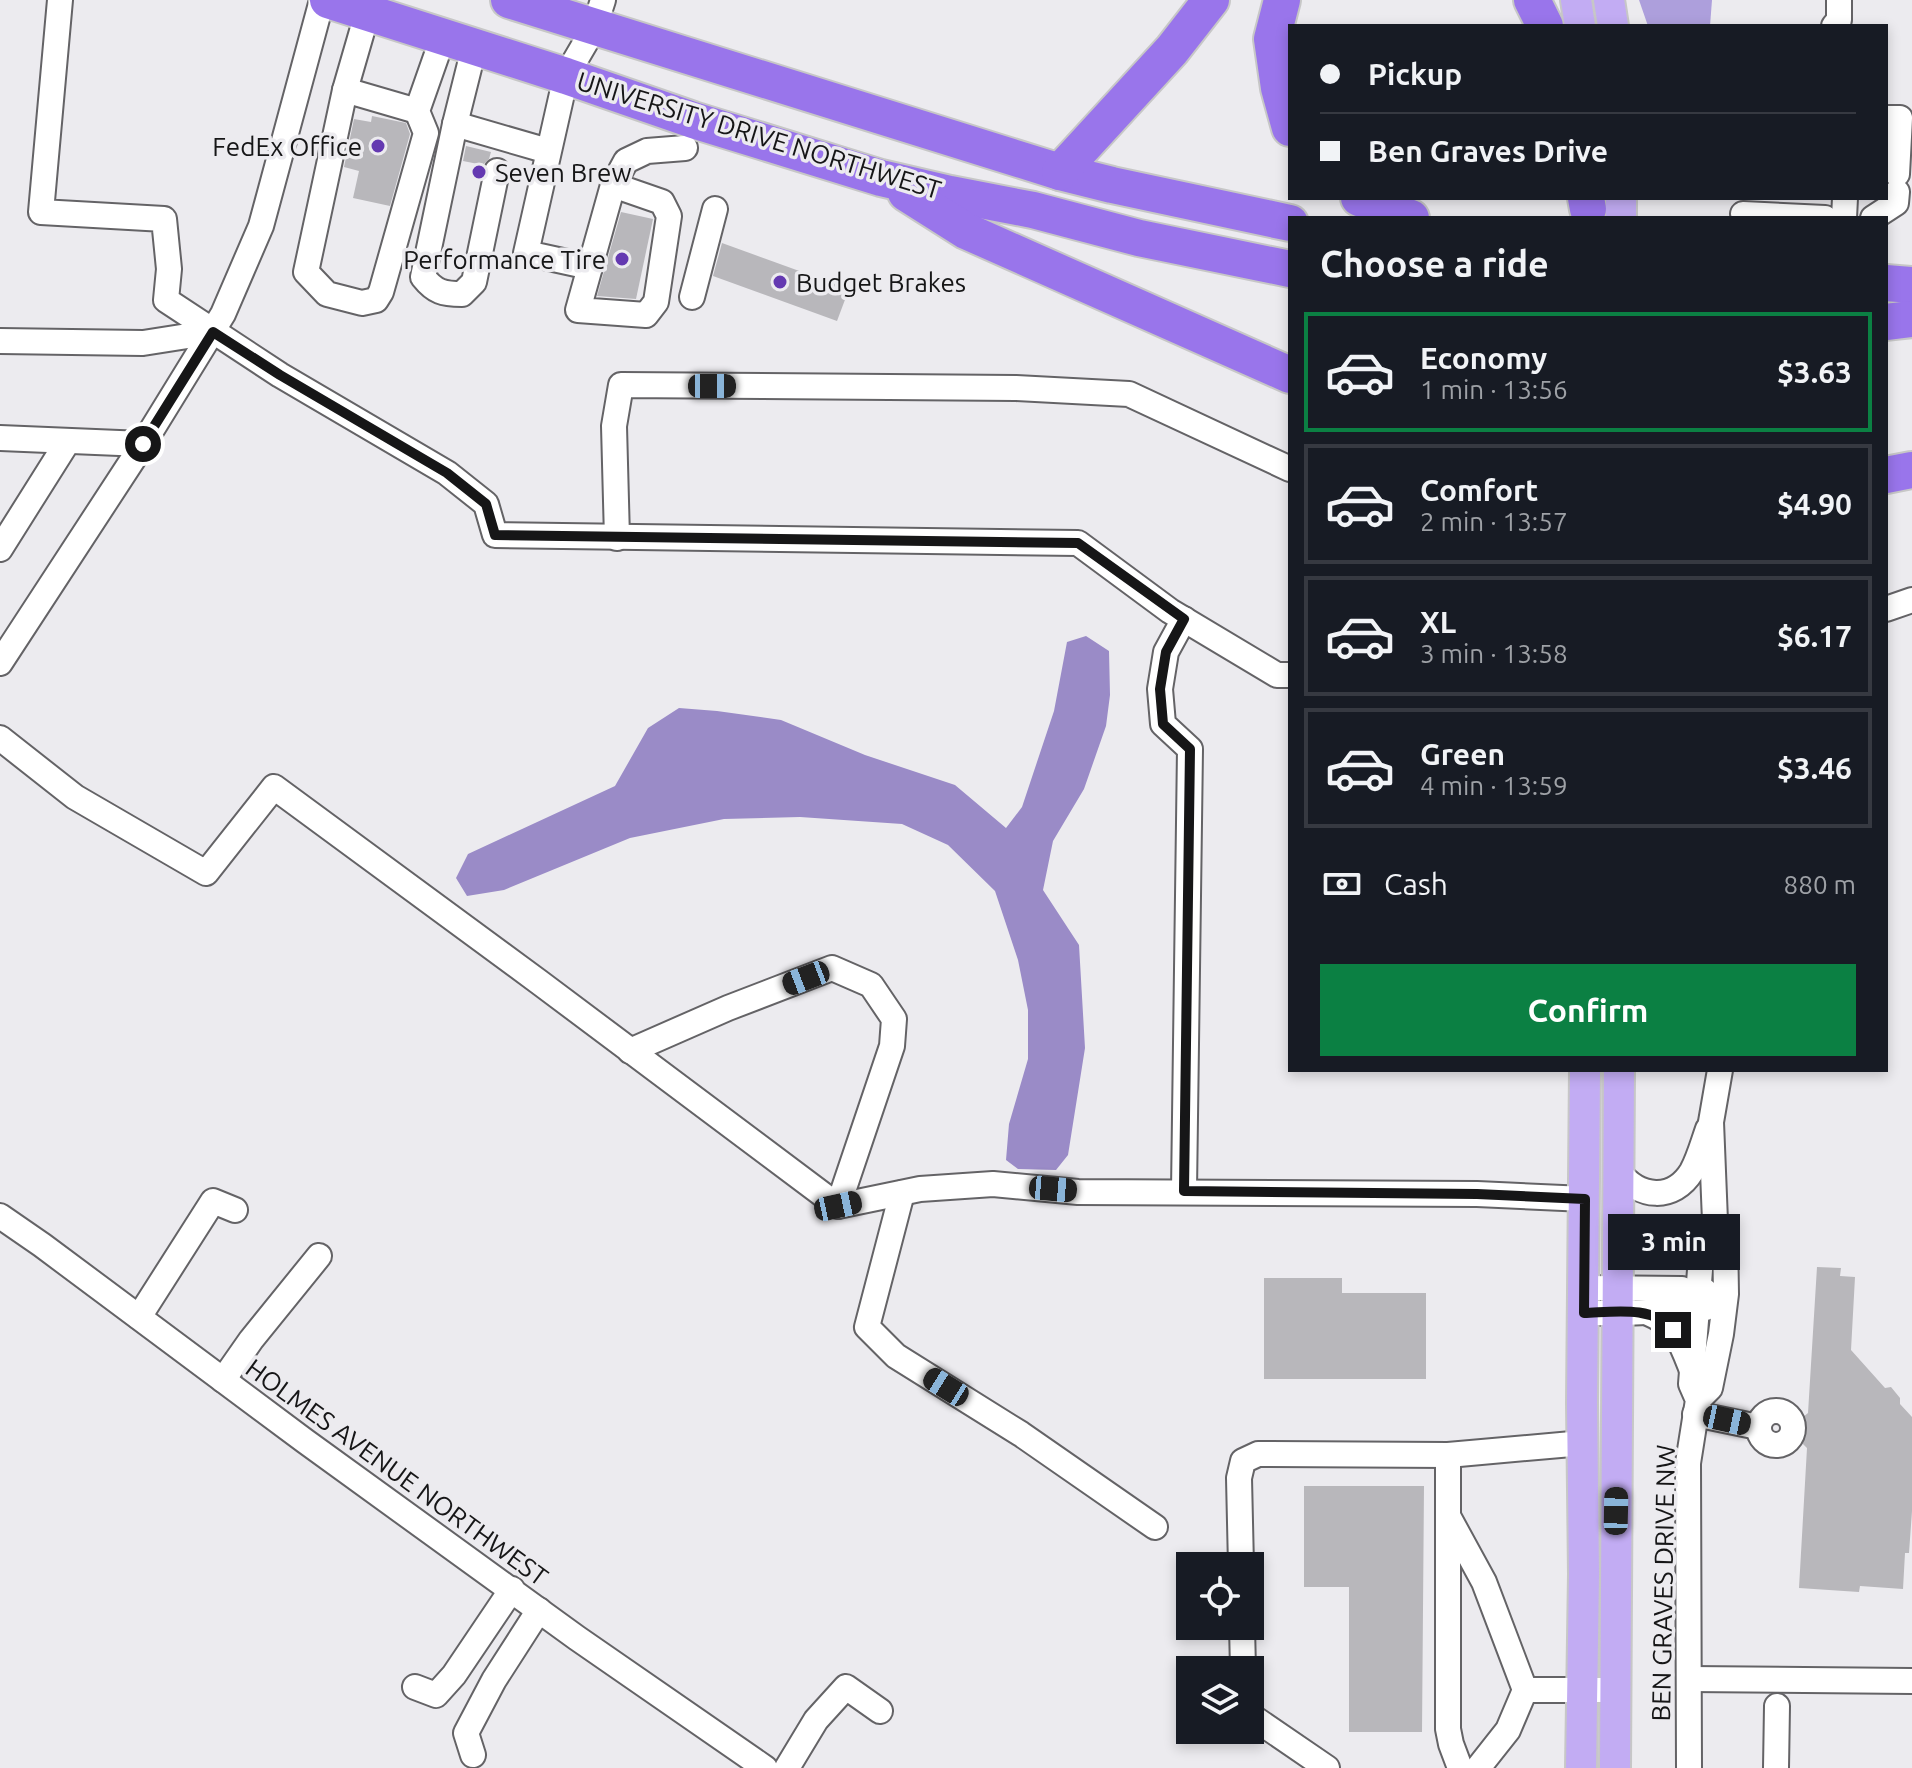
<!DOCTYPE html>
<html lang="en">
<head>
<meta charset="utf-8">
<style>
  body { margin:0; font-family:Ubuntu,sans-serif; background:#20242c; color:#f1f3f6; height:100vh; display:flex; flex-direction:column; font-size:30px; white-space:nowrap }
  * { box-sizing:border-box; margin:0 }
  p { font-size:26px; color:#9ea1a6 }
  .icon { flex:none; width:44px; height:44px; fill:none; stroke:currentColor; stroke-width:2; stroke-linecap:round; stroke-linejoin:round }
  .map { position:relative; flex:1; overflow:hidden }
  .side { position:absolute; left:1288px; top:216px; width:600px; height:856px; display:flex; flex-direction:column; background:#171b24; border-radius:0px; box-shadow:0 4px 12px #0003 }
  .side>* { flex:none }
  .banner { position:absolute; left:1288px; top:24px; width:600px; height:176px; border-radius:0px; box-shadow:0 4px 12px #0003; display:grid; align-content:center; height:176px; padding:0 32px; background:#171b24 }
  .fabs { position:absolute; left:1176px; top:1552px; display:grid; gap:16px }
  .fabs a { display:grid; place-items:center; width:88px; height:88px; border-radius:0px; background:#171b24; box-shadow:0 4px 12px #0003; font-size:40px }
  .end { position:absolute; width:36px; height:36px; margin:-18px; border:10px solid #161617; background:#fff; box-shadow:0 0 0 4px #fff }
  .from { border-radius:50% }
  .bubble { position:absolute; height:56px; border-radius:0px; background:#171b24; box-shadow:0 4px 12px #0003; font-size:26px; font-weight:600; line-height:56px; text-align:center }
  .car { position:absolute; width:24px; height:48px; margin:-24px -12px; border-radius:10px; box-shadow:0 0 6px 2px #0007; background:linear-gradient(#222 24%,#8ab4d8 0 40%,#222 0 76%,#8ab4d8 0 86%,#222 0) }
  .banner b { display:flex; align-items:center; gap:28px; height:76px; font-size:30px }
  .banner b+b { border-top:2px solid #363941 }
  .banner i { width:20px; height:20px; background:#f1f3f6 }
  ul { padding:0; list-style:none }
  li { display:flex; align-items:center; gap:24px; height:120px; margin:0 16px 12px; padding:0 16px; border:4px solid #363941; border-radius:0px }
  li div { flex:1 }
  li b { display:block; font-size:30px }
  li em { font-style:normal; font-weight:600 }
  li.current { border-color:#0b8043 }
  li>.icon { width:72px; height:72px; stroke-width:1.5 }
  h2 { padding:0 32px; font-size:36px; line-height:96px }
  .pay { display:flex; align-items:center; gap:20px; height:88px; padding:0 32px; font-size:30px }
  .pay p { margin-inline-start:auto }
  .primary-button { display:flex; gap:16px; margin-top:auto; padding:16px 32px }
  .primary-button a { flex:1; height:92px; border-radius:0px; background:#0b8043; color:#fff; font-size:32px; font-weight:600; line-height:92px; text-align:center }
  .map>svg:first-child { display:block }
</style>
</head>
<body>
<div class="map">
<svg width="1912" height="1768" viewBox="0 0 1912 1768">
  <rect width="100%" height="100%" fill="#ecebef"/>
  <polygon fill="#ad9fdc" points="1639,0 1712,0 1710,26 1648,26"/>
  <polygon fill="#9a8bc7" points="1086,636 1109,651 1110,695 1106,726 1084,789 1053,841 1043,890 1079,945 1085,1048 1068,1155 1056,1170 1018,1169 1006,1160 1009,1124 1028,1059 1028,1010 1018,960 995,891 948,845 902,824 800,817 724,819 630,838 504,890 467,896 456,878 468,854 615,786 648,728 679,708 717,711 781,720 865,755 955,785 1006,828 1022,807 1054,711 1067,642"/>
  <g fill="#b8b7bb">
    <polygon points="372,116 406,123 410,134 390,206 353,198 359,171 344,167 354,119 371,122"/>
    <polygon points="466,146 491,152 489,159 483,165 463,161"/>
    <polygon points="621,212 653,219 636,299 597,296"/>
    <polygon points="722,243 849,289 837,321 713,276"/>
    <polygon points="1817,1267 1841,1268 1840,1276 1855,1277 1851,1350 1885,1388 1891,1387 1900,1398 1900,1404 1912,1417 1912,1511 1909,1553 1905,1553 1903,1589 1860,1586 1859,1592 1799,1588 1807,1448 1801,1442 1802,1418 1808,1413"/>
    <polygon points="1264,1278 1342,1278 1342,1293 1426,1293 1426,1379 1264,1379"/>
    <polygon points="1304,1486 1424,1486 1422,1732 1349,1732 1349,1587 1304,1587"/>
  </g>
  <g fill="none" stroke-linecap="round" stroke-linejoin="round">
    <g stroke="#646366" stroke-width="28">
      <g id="minor">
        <polyline points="60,0 41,212 164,219 169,269 166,300 280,375 447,473 486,504 495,535 1078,543 1170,611 1277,675 1290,675"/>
        <polyline points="367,14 345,90 306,272 327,294 362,303 376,300 381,292 426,133 417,111 443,37"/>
        <polyline points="1834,26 1839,20 1839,0"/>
        <path d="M474,48L455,124L423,277C435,292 443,294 462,294L474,282L497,171"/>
        <polyline points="345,90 417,111"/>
        <polyline points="1886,118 1900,118 1897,174"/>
        <polyline points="455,124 548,151"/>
        <polyline points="613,185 662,202 669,216 656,302 646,315 578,310 613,185 626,161 647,151 685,148"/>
        <polyline points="1743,214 1825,218"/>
        <polyline points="1844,218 1845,198"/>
        <polyline points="1873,218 1896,203 1897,192"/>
        <polyline points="590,267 526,253 566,76 594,28 603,0"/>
        <polyline points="692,297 715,209"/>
        <polyline points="0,341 143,343 213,332"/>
        <polyline points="0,438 143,444"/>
        <polyline points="617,538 614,426 621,385 1016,388 1129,394 1290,469"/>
        <polyline points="0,549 68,441"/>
        <polyline points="1886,609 1912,600"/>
        <polyline points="1184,619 1166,652 1160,689 1163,724 1190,749 1184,1191"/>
        <polyline points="0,663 143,444 223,314 261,226 322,0"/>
        <polyline points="0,738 75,797 206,873 274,787 539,982 838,1206 920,1189 993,1184 1078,1192 1477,1194 1585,1199"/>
        <polyline points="630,1051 728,1008 832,968 871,985 894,1019 892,1046 838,1206"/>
        <path d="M1619,1172C1639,1198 1673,1202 1692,1171C1699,1158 1703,1143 1708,1129"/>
        <polyline points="902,1193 867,1327 896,1356 1021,1434 1155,1527"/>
        <polyline points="0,1216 42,1245 305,1441 577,1638 765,1768"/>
        <polyline points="1584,1288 1682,1289 1699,1296 1706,1308"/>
        <path d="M1584,1313C1621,1312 1675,1319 1705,1291"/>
        <path d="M1648,1313C1675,1324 1681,1342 1691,1368"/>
        <polyline points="139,1317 213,1201 235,1210"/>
        <polyline points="223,1380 251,1340 319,1256"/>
        <polyline points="1698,1400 1710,1388 1721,1334 1726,1294 1725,1234 1715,1221 1711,1122 1720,1070"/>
        <circle cx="1776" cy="1428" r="17"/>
        <polyline points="1695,1414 1758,1427"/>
        <polyline points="1448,1455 1448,1516 1484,1582 1525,1690"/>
        <polyline points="1448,1516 1448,1729 1451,1744 1460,1768"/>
        <polyline points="1241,1566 1239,1478 1243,1461 1258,1454 1448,1455 1583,1443"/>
        <polyline points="1242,1626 1243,1670"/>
        <polyline points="1689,1679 1912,1681"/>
        <polyline points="415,1687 436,1695 454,1675 512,1589"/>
        <polyline points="1250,1712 1251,1716 1327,1768"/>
        <polyline points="473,1755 466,1733 494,1680 539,1610"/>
        <polyline points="787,1768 816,1720 846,1687 880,1711"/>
        <polyline points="1478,1768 1508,1730 1525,1690 1615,1690"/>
        <polyline points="1689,1768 1688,1463 1698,1400 1691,1384 1703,1232 1715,1221"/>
        <polyline points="1776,1768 1777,1706"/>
      </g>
    </g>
    <g stroke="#c7c7c7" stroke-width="34">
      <g id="major">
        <polyline points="1576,0 1580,26"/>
        <polyline points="1609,0 1613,26"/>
        <polyline points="1621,218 1621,198"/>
        <polyline points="1581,1768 1584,1574 1582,1403 1585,1070"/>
        <polyline points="1615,1768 1619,1070"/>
      </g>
    </g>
    <g stroke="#c7c7c7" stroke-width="40">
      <g id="highway">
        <polyline points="328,0 566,76 693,120 881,178 950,194 1033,210 1139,238 1290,269"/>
        <polyline points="509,0 1060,172 1112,185 1290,223"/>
        <polyline points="1282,0 1272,39 1279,88 1290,128"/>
        <polyline points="1532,0 1545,26"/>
        <polyline points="1060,172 1172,50 1211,0"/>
        <polyline points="906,193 966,231 1290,375"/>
        <polyline points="1359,198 1411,218"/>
        <polyline points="1586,198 1588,209"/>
        <polyline points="1886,283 1912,285"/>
        <polyline points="1886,322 1912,319"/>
        <polyline points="1886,475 1912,470"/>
      </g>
    </g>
    <use href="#minor" stroke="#fff" stroke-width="24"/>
    <use href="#major" stroke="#c2acf3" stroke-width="30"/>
    <use href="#highway" stroke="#9975eb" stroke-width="36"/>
  </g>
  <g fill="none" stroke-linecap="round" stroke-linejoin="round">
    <path stroke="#161617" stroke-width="10" d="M143,444L213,332L280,375L447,473L486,504L495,535L1078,543L1184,619L1166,652L1160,689L1163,724L1190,749L1184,1191L1477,1194L1585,1199L1584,1313C1614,1312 1652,1305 1673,1330"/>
  </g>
  <g fill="#6439b1" stroke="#ecebef" stroke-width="3">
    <circle cx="378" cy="146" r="8"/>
    <circle cx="479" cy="172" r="8"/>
    <circle cx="622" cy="259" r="8"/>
    <circle cx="780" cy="282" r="8"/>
  </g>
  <g text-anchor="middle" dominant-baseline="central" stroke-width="7" stroke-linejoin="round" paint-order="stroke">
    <g font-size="26" fill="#161617" stroke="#ecebef">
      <text transform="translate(759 135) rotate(17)">UNIVERSITY DRIVE NORTHWEST</text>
      <text transform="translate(397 1472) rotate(36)">HOLMES AVENUE NORTHWEST</text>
      <text transform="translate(1663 1583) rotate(-89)">BEN GRAVES DRIVE NW</text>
    </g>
    <g font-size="26" fill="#161617" stroke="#ecebef" text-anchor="end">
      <text x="362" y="146">FedEx Office</text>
      <text x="495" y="172" text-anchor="start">Seven Brew</text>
      <text x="606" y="259">Performance Tire</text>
      <text x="796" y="282" text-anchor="start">Budget Brakes</text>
    </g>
  </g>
</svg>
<div class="fabs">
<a><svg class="icon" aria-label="locate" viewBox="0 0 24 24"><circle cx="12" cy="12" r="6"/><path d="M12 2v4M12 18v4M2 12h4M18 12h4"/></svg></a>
<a><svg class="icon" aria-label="layers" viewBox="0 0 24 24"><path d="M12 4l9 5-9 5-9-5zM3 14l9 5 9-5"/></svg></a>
</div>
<i class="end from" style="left:143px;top:444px"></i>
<i class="end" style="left:1673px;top:1330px"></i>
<div class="bubble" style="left:1608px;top:1214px;width:132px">3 min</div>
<i class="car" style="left:712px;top:386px;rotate:90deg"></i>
<i class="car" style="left:806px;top:978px;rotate:249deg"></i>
<i class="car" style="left:1053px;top:1189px;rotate:95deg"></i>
<i class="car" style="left:838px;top:1206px;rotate:78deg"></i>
<i class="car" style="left:946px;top:1387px;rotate:302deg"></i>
<i class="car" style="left:1727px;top:1420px;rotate:102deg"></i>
<i class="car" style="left:1616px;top:1511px;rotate:1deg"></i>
<div class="banner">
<b><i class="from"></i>Pickup</b>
<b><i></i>Ben Graves Drive</b>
</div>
<section class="side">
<h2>Choose a ride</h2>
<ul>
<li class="current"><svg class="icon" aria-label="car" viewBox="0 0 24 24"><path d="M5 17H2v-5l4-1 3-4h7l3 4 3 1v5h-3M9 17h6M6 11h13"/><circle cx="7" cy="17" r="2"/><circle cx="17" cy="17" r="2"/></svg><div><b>Economy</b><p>1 min · 13:56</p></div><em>$3.63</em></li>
<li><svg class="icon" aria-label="car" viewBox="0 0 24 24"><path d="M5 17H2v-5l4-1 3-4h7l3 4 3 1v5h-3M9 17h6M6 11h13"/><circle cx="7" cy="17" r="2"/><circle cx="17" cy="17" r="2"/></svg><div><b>Comfort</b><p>2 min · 13:57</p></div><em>$4.90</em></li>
<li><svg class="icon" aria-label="car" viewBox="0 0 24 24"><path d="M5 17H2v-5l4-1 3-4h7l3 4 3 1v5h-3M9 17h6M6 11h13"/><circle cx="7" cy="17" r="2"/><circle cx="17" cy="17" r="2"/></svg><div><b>XL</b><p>3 min · 13:58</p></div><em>$6.17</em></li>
<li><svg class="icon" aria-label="car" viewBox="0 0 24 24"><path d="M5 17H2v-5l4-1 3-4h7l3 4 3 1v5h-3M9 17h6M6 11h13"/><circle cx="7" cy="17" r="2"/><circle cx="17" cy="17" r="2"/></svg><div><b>Green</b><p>4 min · 13:59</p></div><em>$3.46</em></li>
</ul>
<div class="pay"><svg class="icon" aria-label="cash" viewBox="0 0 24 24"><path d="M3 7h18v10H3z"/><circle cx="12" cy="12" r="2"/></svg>Cash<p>880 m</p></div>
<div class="primary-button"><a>Confirm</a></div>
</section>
</div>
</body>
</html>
